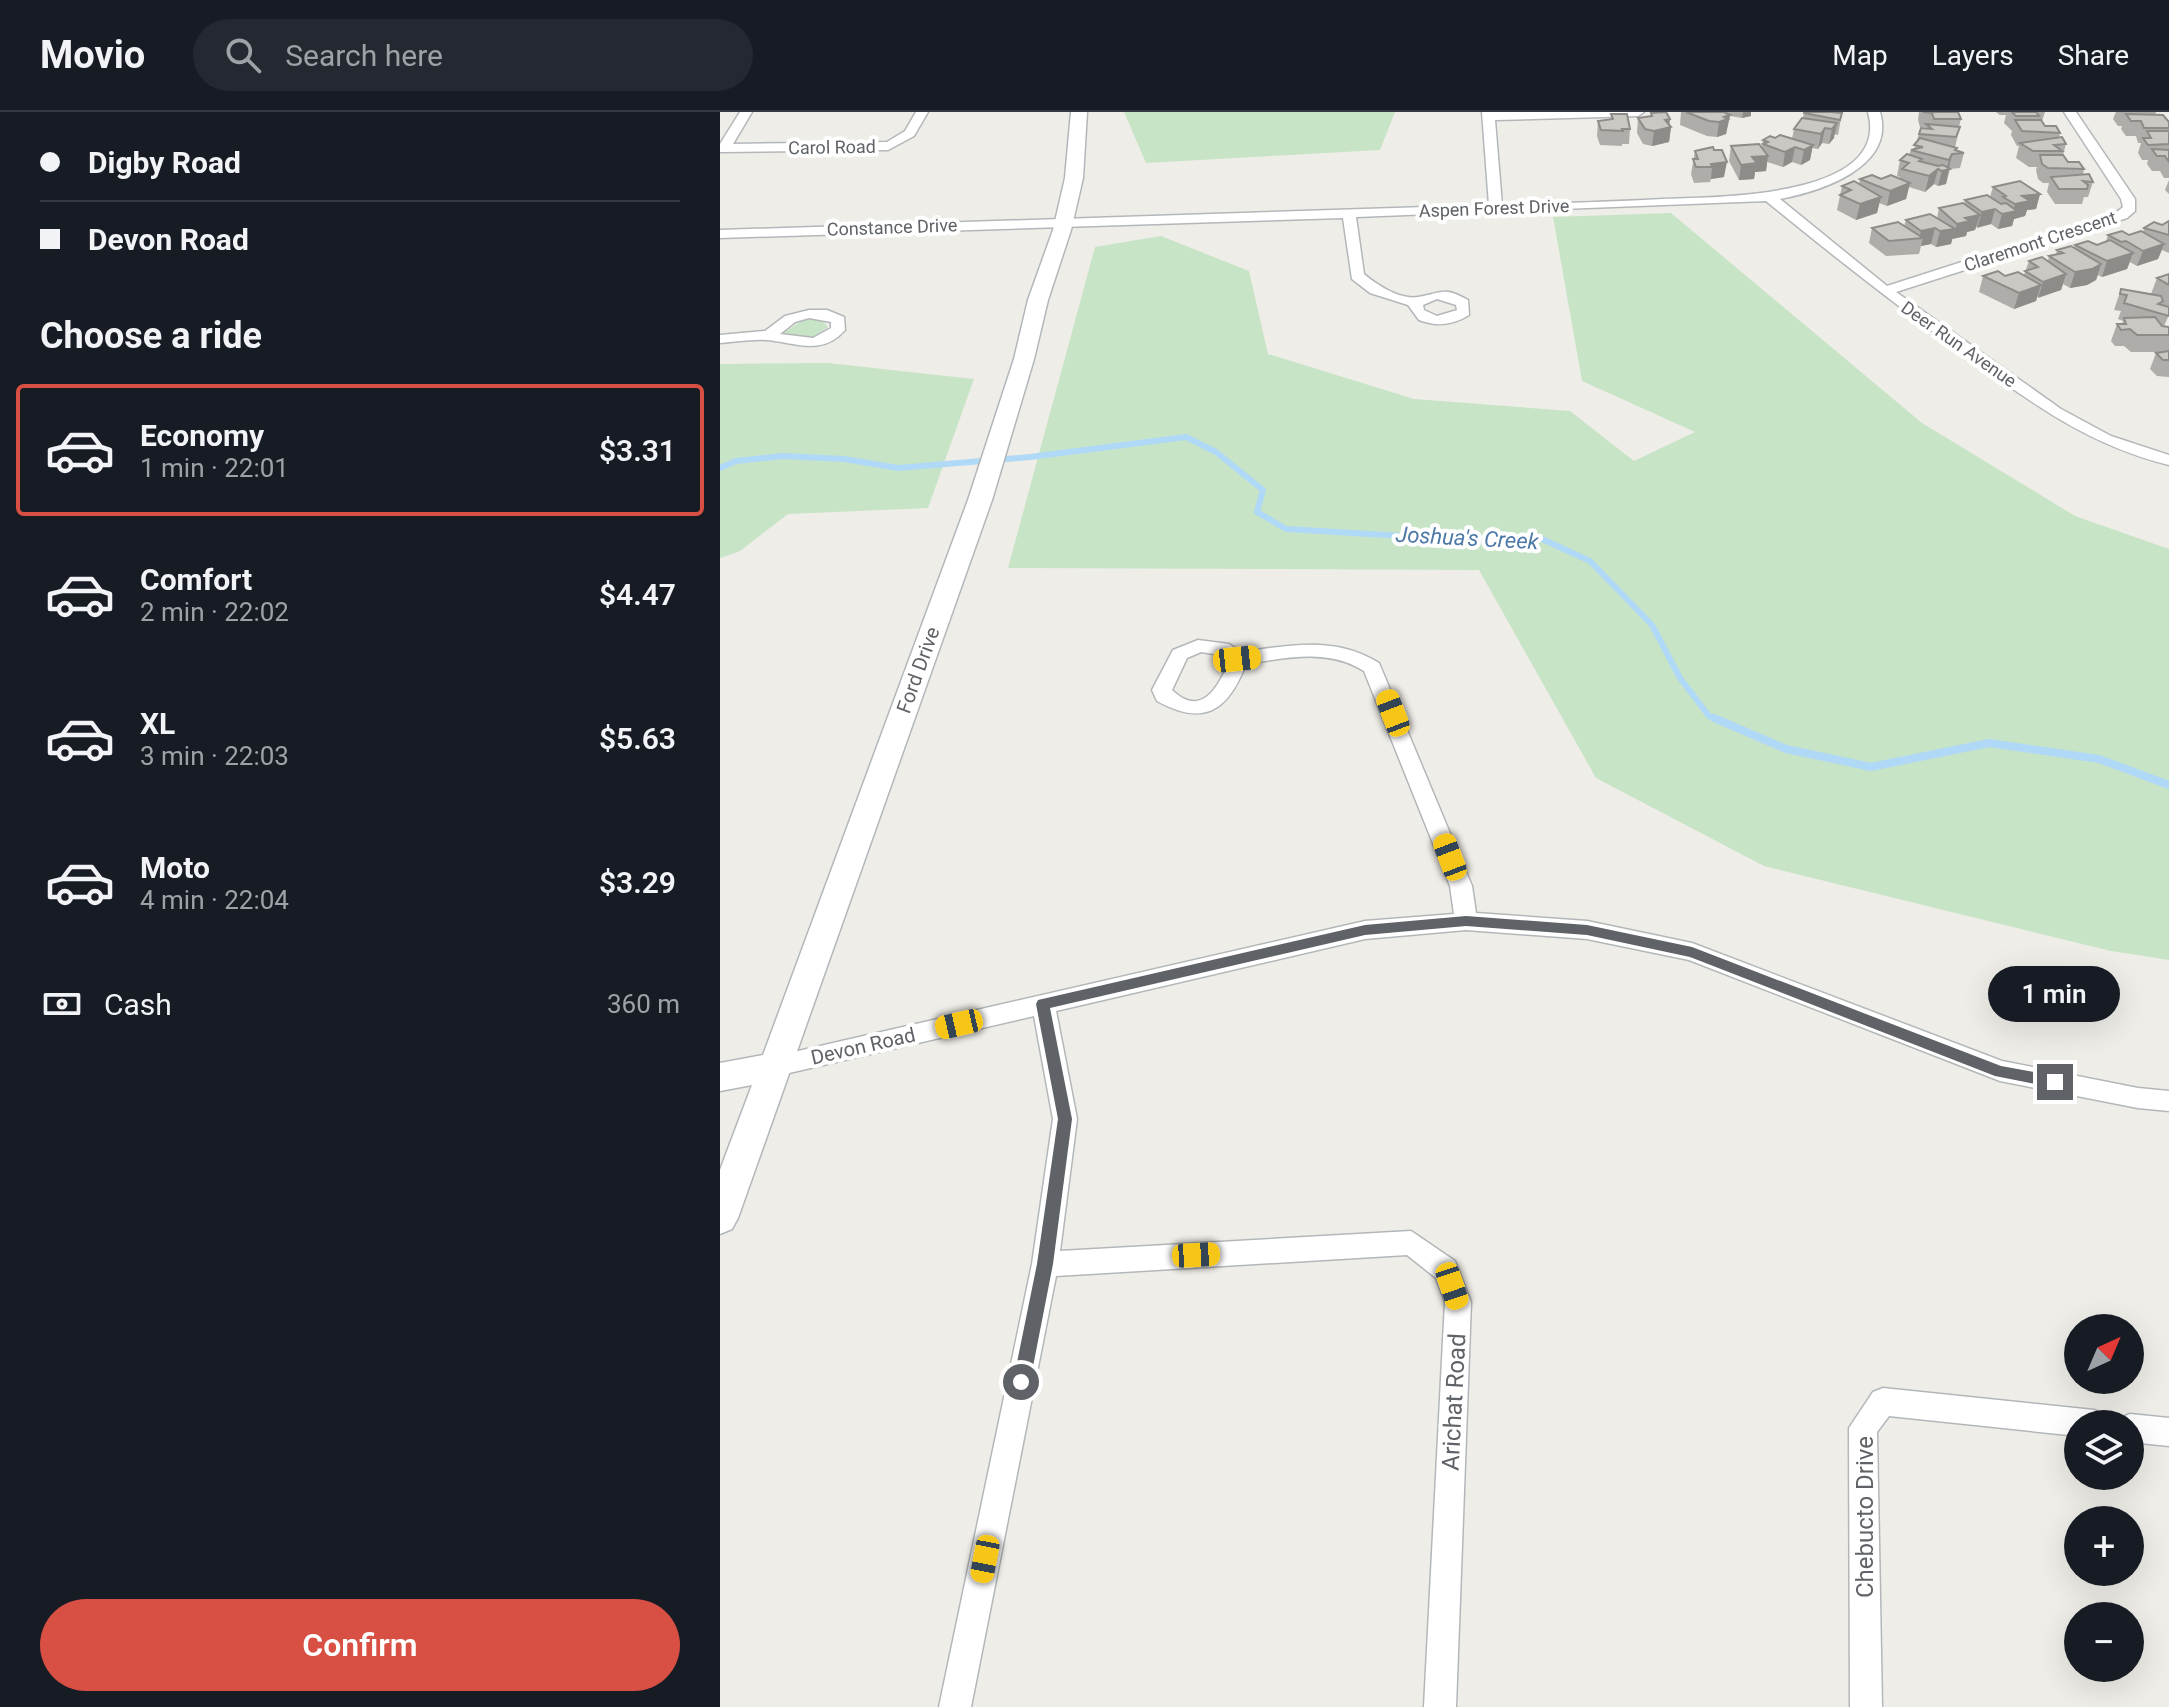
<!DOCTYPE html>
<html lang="en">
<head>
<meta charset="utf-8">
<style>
  body { margin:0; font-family:Roboto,sans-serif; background:#242831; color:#f1f3f6; height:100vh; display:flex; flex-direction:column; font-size:30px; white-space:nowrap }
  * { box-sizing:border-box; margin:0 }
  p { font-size:26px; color:#9ea1a6 }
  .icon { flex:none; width:44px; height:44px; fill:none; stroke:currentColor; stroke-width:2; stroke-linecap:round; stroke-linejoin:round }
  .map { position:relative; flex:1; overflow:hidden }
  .drawer { display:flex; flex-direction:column; background:#171b24; width:720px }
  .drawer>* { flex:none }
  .top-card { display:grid; align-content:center; height:176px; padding:0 40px; background:#171b24 }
  .needle { width:52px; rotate:44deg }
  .controls { position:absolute; left:1344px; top:1202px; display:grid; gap:16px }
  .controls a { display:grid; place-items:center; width:80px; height:80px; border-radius:50%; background:#171b24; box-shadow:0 8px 32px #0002; font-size:40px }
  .end { position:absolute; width:36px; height:36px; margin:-18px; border:10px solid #5f6266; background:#fff; box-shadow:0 0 0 4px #fff }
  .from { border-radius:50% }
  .bubble { position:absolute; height:56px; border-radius:28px; background:#171b24; box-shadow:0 8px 32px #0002; font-size:26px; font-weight:600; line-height:56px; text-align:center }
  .car { position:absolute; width:24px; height:48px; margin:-24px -12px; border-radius:10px; box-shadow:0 0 6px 2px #0007; background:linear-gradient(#f5c518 24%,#345 0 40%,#f5c518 0 76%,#345 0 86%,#f5c518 0) }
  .top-card b { display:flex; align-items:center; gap:28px; height:76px; font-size:30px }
  .top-card b+b { border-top:2px solid #363941 }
  .top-card i { width:20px; height:20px; background:#f1f3f6 }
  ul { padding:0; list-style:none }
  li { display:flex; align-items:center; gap:24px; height:132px; margin:0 16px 12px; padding:0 24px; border:4px solid transparent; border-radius:8px }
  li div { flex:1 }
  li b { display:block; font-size:30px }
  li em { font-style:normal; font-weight:600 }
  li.selected { border-color:#d84f44 }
  li>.icon { width:72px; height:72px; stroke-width:1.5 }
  h2 { padding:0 40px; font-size:36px; line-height:96px }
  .pay { display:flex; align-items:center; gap:20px; height:88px; padding:0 40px; font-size:30px }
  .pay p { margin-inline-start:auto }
  .action { display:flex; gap:16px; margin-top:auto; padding:16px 40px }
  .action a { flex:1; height:92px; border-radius:48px; background:#d84f44; color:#fff; font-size:32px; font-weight:600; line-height:92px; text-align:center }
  header { display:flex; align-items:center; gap:48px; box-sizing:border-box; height:112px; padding:0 40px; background:#171b24; border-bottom:2px solid #363941 }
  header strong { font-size:38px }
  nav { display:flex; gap:44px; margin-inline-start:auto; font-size:28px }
  .search { width:560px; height:72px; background:#242831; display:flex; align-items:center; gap:20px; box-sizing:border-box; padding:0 28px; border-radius:44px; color:#9ea1a6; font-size:30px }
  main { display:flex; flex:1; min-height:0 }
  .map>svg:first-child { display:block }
</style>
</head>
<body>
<header>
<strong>Movio</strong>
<div class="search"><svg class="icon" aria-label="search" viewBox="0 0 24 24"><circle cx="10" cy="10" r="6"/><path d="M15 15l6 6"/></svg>Search here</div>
<nav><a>Map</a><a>Layers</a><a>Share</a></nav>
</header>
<main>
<section class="drawer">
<div class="top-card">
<b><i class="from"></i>Digby Road</b>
<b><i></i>Devon Road</b>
</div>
<h2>Choose a ride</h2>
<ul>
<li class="selected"><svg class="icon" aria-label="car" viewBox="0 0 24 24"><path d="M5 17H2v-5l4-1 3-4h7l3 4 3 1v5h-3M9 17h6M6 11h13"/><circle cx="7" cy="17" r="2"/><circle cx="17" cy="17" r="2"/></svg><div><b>Economy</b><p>1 min · 22:01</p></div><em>$3.31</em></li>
<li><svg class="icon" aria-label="car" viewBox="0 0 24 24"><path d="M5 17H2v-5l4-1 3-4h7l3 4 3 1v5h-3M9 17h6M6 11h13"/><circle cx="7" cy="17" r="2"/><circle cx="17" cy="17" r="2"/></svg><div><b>Comfort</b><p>2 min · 22:02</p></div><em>$4.47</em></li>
<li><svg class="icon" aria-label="car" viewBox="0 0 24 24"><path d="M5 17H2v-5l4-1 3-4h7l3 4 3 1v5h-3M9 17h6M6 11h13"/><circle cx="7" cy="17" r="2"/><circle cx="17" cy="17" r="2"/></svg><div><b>XL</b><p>3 min · 22:03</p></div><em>$5.63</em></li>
<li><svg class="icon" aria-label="car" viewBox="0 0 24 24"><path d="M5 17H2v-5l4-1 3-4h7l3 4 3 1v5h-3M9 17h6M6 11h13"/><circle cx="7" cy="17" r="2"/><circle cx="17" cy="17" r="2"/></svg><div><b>Moto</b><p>4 min · 22:04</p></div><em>$3.29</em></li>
</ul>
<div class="pay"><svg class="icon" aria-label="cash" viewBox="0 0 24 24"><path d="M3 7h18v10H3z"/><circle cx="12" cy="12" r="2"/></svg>Cash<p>360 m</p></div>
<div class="action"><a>Confirm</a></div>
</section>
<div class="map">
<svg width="1449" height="1595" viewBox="0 0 1449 1595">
  <rect width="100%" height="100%" fill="#efede7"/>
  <g fill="#c7e4c7">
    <polygon points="404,0 675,0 660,38 426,51"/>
    <polygon points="951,101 1202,311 1355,404 1449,437 1449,848 1391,839 1044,754 876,666 759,458 288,456 375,135 441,124 529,159 548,242 694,287 850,299 914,349 975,320 862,269 833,105"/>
    <polygon points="83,208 101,208 108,215 91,226 62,222"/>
    <polygon points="108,251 254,267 208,396 68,402 20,439 0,446 0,252"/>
  </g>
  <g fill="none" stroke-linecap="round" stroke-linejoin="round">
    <polyline stroke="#b0d8f7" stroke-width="6" points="0,356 16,349 63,344 124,347 178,356 310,345 466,325 496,340 543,378 537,400 566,417 751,428 822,427 870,449 932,513 960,566 989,604 999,608"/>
    <polyline stroke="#b0d8f7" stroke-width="8" points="994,606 1066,637 1151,655 1269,631 1379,647 1449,673"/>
    <g stroke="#b4b7ba" stroke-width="3">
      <g id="street">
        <polygon points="20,0 32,0 13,32 167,30 185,19 196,0 208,0 194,24 168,38 0,40 0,32"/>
        <path d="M762,0H924L918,4L775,8L782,93C836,91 890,90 943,87C993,85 1172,87 1148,0H1160C1176,55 1102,79 1060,87L1167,174L1397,100L1403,95L1401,87L1344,0H1356L1415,87V99L1407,106L1176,180L1341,297L1391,324L1449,343V353C1368,333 1312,291 1245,243C1177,194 1112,143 1046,89L636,105L644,162C657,173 680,188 698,185C722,181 723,174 748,188L749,203C733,213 717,215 699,208L688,193L650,181L632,167L623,106L0,126V118L769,93ZM717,187L736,193L737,198L717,204L704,198L703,193Z"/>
        <path d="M89,198H107L124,205L125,218C101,245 75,230 46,228C31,227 15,230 0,231V223L45,219L65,204ZM89,206L111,210V216L93,226L60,222L75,210Z"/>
        <path d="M478,528L509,532L520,540C569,534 614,523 659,551L752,774L756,801L867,809L972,831L1282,949L1418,976L1449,979V999L1418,996L1280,969L969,848L867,827L746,818L645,827L336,899L357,1007L340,1139L691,1119L735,1149L751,1190L736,1595H704L725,1190L716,1166L687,1143L336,1164L251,1595H219L312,1152L333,1007L314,904L52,965L44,962L40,955L44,948L52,945L645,809L734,802L730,774L644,559C607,536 567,546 526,552C508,599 484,615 437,589L432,578L453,538ZM481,540L500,543L508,552C497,578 480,605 452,578L467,546Z"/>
        <polygon points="1163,1276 1374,1298 1384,1302 1388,1312 1358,1312 1358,1324 1169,1304 1157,1320 1162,1595 1130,1595 1129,1316 1153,1280"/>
        <polygon points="1410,1302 1449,1306 1449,1334 1410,1330 1410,1312 1397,1312 1400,1306"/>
      </g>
    </g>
    <g stroke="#b3b6ba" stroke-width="3">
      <polygon id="secondary" points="351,0 367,0 363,66 351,118 328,188 314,247 272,388 18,1106 12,1117 0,1122 0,1058 32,973 0,979 0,951 43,943 248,388 294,247 308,188 333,118 345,66"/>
    </g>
    <use href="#street" fill="#fff" fill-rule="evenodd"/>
    <use href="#secondary" fill="#fff" fill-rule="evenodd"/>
  </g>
  <g fill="#afaca9">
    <polygon points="961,0 1031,0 1031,4 1022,6 1010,4 1006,22 997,25 987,24 960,13"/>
    <polygon points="1084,0 1118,0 1122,1 1118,23 1114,22 1114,26 1109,32 1102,31 1098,37 1092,36 1090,48 1081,53 1072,50 1063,55 1047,50 1046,59 1035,60 1034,67 1019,68 1009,49 1011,34 1042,35 1043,28 1055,26 1072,27 1074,17 1083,6"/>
    <polygon points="1199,0 1238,0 1241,7 1239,15 1240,15 1235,35 1237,36 1236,39 1244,41 1240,56 1230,57 1226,72 1218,74 1214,72 1205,80 1189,75 1186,87 1167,94 1159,91 1157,101 1136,108 1117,98 1122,74 1139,72 1140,67 1180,67 1180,65 1177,64 1180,48 1189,43 1191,38 1194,37 1201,16 1206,16 1206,15 1200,15 1198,8"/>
    <polygon points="1276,0 1325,0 1322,9 1325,14 1340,21 1339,26 1346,32 1343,43 1348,50 1364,57 1363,62 1373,70 1368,85 1364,85 1362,92 1335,92 1327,80 1329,71 1323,71 1318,67 1316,58 1317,55 1309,55 1296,46 1299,34 1297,34 1291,23 1292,19 1284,11 1286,3 1280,3"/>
    <polygon points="1396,0 1436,0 1435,3 1449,10 1449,66 1444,66 1440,59 1432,59 1427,52 1428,48 1422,48 1418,41 1421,31 1418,31 1416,24 1406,24 1401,17 1402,14 1398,14 1393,7"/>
    <polygon points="931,1 951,15 949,30 932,34 923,32 917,21 918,6 931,4"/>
    <polygon points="891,2 910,17 909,32 902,32 902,34 880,33 877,24 878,9 891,7"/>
    <polygon points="975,39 1004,65 991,67 990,70 974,71 971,62"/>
    <polygon points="1449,68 1449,82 1445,78"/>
    <polygon points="1273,75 1320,82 1316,97 1307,98 1305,104 1294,107 1292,114 1278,117 1271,112 1256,115 1255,118 1247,120 1246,124 1232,127 1231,132 1216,135 1211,132 1201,134 1199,142 1166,144 1149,131 1152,116 1184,114 1186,108 1217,106 1219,96 1244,92 1245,88 1270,85"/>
    <polygon points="1449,109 1449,141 1442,138 1438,147 1417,154 1410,150 1407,157 1382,165 1378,163 1376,168 1367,173 1350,176 1343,172 1341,178 1317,185 1316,189 1294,197 1259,180 1263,164 1304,163 1309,149 1328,149 1329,144 1336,142 1337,138 1354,136 1355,133 1377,133 1386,129 1388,123 1409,123 1423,120 1424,116 1442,113"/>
    <polygon points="1449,162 1449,203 1444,214 1449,215 1449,265 1437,264 1430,257 1436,241 1443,240 1411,240 1404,234 1395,234 1391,229 1397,212 1402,212 1403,209 1398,207 1401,199 1394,198 1401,177 1431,182 1437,166"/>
  </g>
  <g fill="#8e8c89">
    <polygon points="1023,0 1031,0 1031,4 1022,6"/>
    <polygon points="1010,3 1006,22 997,25 999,10 1004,5"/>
    <polygon points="950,7 949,16 951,15 949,30 932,34 934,19 945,8"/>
    <polygon points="1117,11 1114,26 1109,32 1112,17"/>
    <polygon points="1105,16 1102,31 1098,37 1101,22"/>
    <polygon points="1093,33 1090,48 1081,53 1084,38"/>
    <polygon points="1075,35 1072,50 1063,55 1065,40"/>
    <polygon points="1232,42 1226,72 1218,74 1222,59 1226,58 1229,48"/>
    <polygon points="1048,44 1046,59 1035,60 1034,67 1019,68 1021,53 1032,45"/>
    <polygon points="1007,50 1004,65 991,67 992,55 991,52"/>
    <polygon points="1218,57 1214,72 1205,80 1209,64"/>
    <polygon points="1190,71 1186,87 1167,94 1170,79"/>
    <polygon points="1320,82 1316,97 1307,98 1305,104 1294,107 1292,114 1278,117 1282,102 1293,100 1295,92 1302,84"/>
    <polygon points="1161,85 1157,101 1136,108 1140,92"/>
    <polygon points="1275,97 1271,112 1257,116 1262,100"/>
    <polygon points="1260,103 1255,118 1247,120 1246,124 1232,127 1237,112 1245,106"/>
    <polygon points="1215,116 1211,132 1201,134 1203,126 1199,127 1201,119"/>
    <polygon points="1235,117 1231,132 1216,135 1220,119"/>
    <polygon points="1444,132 1438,147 1417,154 1423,139"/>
    <polygon points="1413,141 1407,157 1382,165 1387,149"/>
    <polygon points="1381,152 1376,168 1367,173 1350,176 1355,160"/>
    <polygon points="1346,162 1341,178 1318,186 1323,170"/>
    <polygon points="1321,173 1316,189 1294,197 1299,181"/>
  </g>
  <g fill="#cbc8c4" stroke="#8e8c89" stroke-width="2">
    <polygon points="946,0 950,7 945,8 951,15 934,19 925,17 918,6 932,4 931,1"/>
    <polygon points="966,0 1004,0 1010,3 1004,5 1008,7 999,10 989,9"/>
    <polygon points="1084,0 1112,0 1122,1 1120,8 1084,1"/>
    <polygon points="1203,0 1238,0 1241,7 1214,7 1212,1"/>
    <polygon points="1292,0 1316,0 1319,4 1296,4"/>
    <polygon points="891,2 907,2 910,17 902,17 903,19 881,18 878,9 893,7"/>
    <polygon points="1406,2 1443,3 1449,10 1449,16 1424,16 1421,9 1411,9"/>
    <polygon points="1082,6 1117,11 1112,17 1105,16 1101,22 1074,17"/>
    <polygon points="1295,8 1321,8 1325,14 1336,14 1340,21 1302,19"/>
    <polygon points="1206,12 1240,15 1236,25 1199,22 1201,16 1212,17"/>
    <polygon points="1427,19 1449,19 1449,32 1428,33 1423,26 1431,26"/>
    <polygon points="1060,23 1093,33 1084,38 1075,35 1065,40 1043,32 1048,30 1043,28 1050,24 1055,26"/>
    <polygon points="1342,25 1346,32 1334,33 1342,39 1313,39 1300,31"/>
    <polygon points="1200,26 1237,36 1235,38 1244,41 1232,42 1229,48 1191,38 1203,35 1194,33"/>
    <polygon points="1039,32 1048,44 1032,45 1037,51 1021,53 1011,34"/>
    <polygon points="993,35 994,38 1002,38 1007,50 991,52 992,55 976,55 973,47 978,47 975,39"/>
    <polygon points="1432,37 1449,38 1449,50 1445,44 1437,44"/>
    <polygon points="1187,42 1202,47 1199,49 1218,54 1223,53 1230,57 1222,59 1218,57 1209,64 1182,57 1189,51 1180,48"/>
    <polygon points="1320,43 1343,43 1348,50 1359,50 1364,57 1328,56 1322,52"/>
    <polygon points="1369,62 1373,70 1363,69 1368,73 1367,77 1339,77 1331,65"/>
    <polygon points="1152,63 1161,67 1171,63 1190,71 1170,79 1140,67"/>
    <polygon points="1134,69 1161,85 1140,92 1120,83 1131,78 1122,74"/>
    <polygon points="1300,69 1320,82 1302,84 1310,89 1295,92 1283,85 1286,84 1273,75"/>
    <polygon points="1267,83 1281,92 1286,91 1297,99 1282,102 1275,97 1262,100 1245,88"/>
    <polygon points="1243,91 1260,103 1245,106 1250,109 1237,112 1219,96"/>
    <polygon points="1210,102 1235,117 1220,119 1215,116 1201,119 1186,108"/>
    <polygon points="1449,109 1449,123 1424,116 1434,110 1442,113"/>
    <polygon points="1178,110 1203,126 1169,129 1152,116"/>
    <polygon points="1402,119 1409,123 1421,119 1444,132 1423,139 1406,129 1401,130 1388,123"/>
    <polygon points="1390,128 1413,141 1387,149 1355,133 1368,129 1377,133"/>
    <polygon points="1351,134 1381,152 1372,157 1355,160 1329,144 1343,141 1337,138"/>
    <polygon points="1322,145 1346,162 1323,170 1305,159 1318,155 1309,149"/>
    <polygon points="1278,159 1285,164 1298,160 1321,173 1299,181 1263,164"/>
    <polygon points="1449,162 1449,173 1437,166"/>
    <polygon points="1401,177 1441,184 1443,189 1438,192 1449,195 1449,204 1404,191 1407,183 1400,182"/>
    <polygon points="1435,205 1442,214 1449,215 1449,223 1417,223 1410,217 1401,218 1397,212 1406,212 1404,206"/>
    <polygon points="1449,239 1449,248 1443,248 1436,241"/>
  </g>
  <polygon fill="#5f6266" points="746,804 867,813 972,835 1281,954 1335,964 1342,970 1335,976 1275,964 970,845 867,823 746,814 645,823 330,896 352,1007 333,1152 310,1270 307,1276 296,1276 293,1270 317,1152 338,1007 316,892 318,888 645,813"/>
  <g text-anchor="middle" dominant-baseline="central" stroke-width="8" stroke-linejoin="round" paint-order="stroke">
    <g font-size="18" fill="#5f6266" stroke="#fff">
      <text transform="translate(112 35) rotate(-1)">Carol Road</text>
      <text transform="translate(774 96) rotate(-2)">Aspen Forest Drive</text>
      <text transform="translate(172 115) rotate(-2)">Constance Drive</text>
      <text transform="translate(1320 129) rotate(-18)">Claremont Crescent</text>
      <text transform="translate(1239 232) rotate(35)">Deer Run Avenue</text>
    </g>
    <g font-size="20" fill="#5f6266" stroke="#fff">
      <text transform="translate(198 558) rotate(-70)">Ford Drive</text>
      <text transform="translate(143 934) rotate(-13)">Devon Road</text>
    </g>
    <g font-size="22" font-style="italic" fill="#4d79a8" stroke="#fff">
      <text transform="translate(747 426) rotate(3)">Joshua's Creek</text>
    </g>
    <g font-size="24" fill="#5f6266" stroke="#fff">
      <text transform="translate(734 1290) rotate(-87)">Arichat Road</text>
      <text transform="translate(1145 1405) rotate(-90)">Chebucto Drive</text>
    </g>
  </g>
</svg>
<div class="controls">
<a><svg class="needle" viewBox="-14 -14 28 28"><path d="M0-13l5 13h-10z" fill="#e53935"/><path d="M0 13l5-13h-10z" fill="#9ea1a6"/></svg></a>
<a><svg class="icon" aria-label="layers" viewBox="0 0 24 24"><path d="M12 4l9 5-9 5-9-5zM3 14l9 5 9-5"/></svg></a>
<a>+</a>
<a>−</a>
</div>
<i class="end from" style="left:301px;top:1270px"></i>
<i class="end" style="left:1335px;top:970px"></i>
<div class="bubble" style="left:1268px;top:854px;width:132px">1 min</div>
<i class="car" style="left:517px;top:547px;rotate:84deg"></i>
<i class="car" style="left:673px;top:601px;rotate:339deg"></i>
<i class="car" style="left:730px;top:745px;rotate:339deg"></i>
<i class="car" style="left:239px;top:912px;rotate:257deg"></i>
<i class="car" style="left:476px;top:1143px;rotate:87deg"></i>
<i class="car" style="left:732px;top:1174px;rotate:161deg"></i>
<i class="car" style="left:265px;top:1447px;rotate:191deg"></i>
</div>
</main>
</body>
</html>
